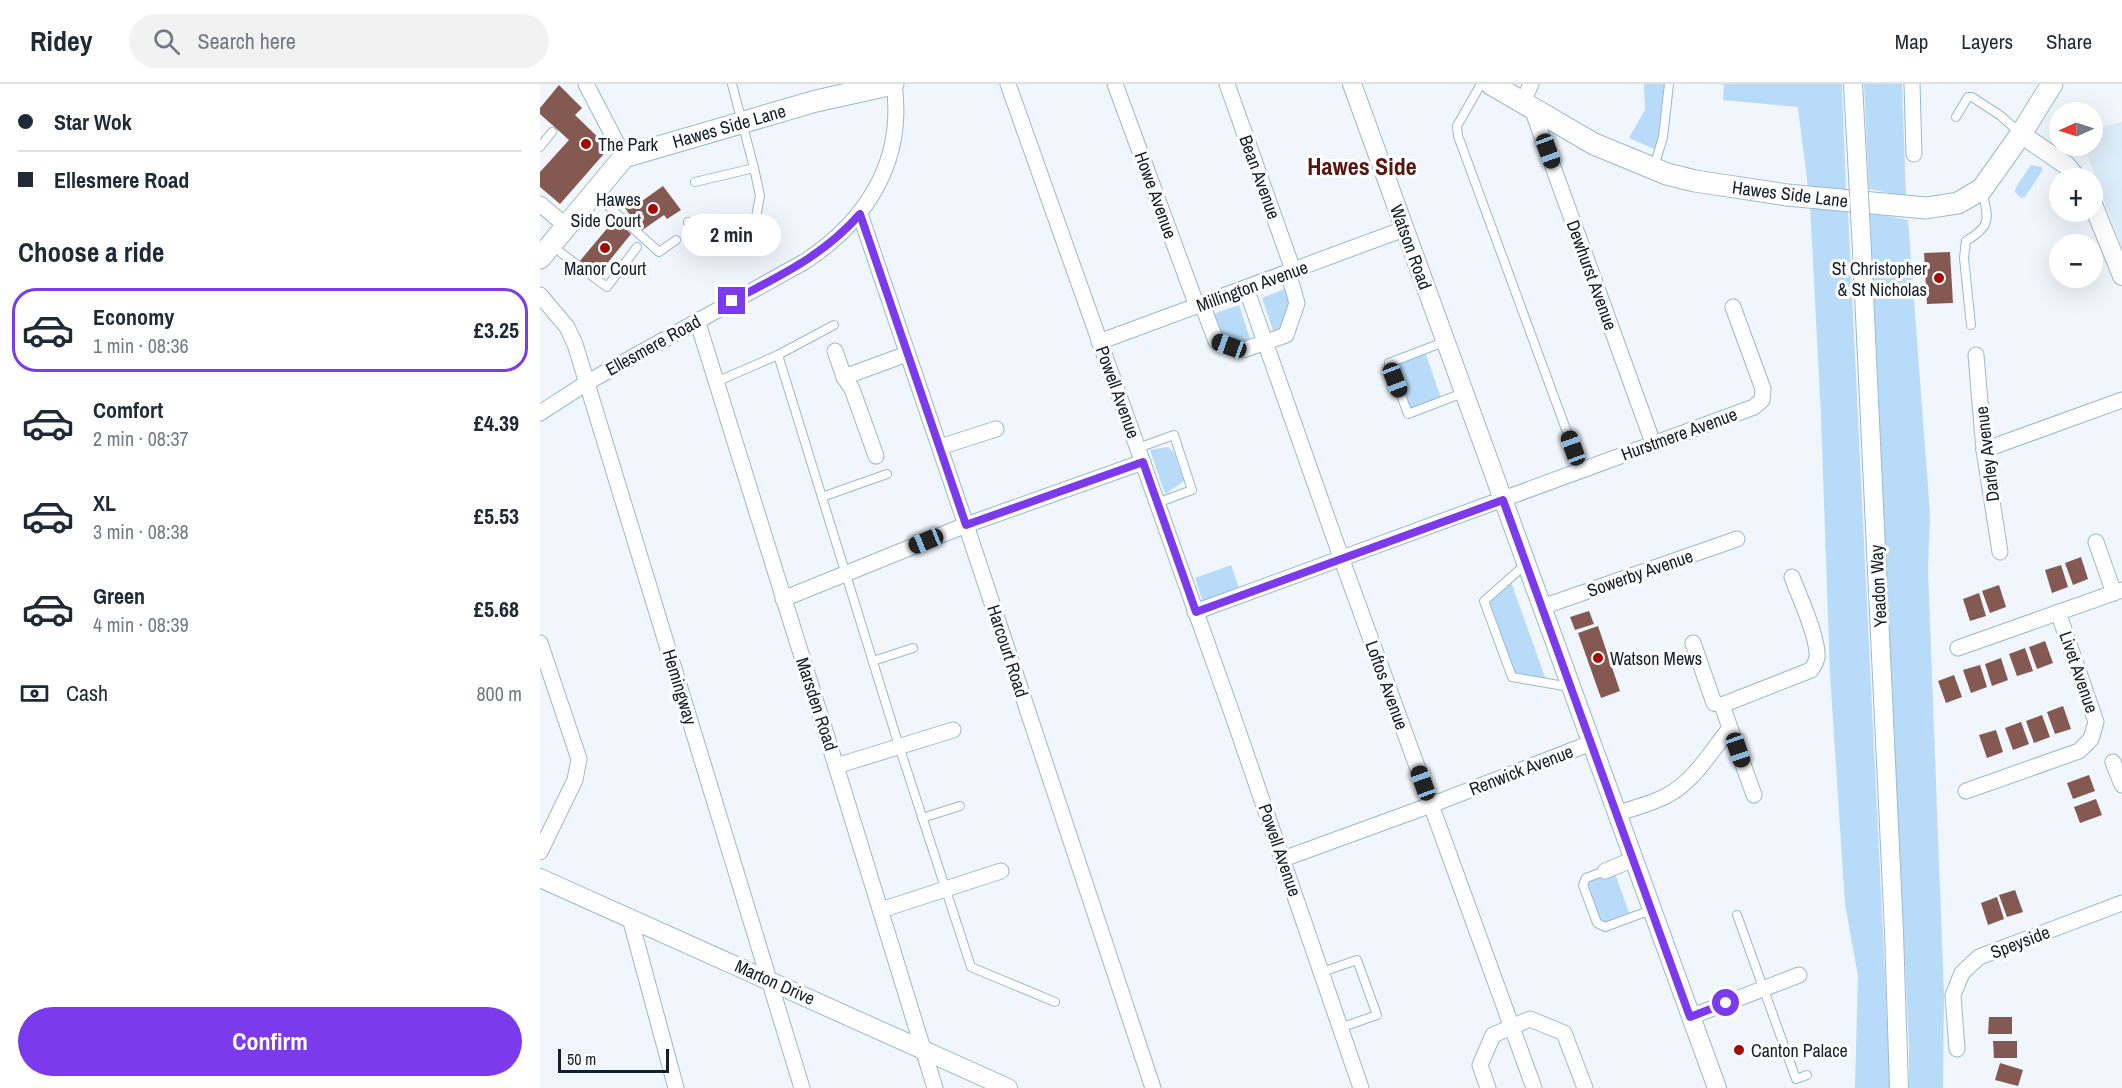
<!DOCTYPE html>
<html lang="en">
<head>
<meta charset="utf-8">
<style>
  body { margin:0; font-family:"Archivo Narrow",sans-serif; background:#f2f2f3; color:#1f2937; height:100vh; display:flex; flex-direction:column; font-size:22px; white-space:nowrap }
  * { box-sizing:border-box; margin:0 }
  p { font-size:20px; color:#747a83 }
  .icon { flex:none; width:33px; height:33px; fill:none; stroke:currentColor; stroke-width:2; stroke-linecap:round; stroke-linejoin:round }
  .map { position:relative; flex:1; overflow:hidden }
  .details { display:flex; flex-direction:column; background:#fff; width:540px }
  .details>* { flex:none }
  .hud { display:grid; align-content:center; height:132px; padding:0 18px; background:#fff }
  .needle { width:39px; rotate:267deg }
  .controls { position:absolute; left:1509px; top:18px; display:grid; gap:12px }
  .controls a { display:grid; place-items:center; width:54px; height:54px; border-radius:50%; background:#fff; box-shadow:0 6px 24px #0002; font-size:30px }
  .scale { position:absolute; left:18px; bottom:15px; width:111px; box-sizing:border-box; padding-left:6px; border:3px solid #141f29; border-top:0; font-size:16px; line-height:21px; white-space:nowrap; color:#141f29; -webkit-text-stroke:4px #fff; paint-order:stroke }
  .end { position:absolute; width:27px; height:27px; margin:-14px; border:8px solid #7c3aed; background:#fff; box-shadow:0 0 0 3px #fff }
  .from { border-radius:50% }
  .bubble { position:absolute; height:42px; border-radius:21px; background:#fff; box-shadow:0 6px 24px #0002; font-size:20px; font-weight:800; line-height:42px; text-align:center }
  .car { position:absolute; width:18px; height:36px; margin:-18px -9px; border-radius:8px; box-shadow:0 0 4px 2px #0007; background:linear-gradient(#222 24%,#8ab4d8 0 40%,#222 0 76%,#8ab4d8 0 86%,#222 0) }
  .hud b { display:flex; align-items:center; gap:21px; height:57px; font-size:22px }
  .hud b+b { border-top:2px solid #e0e1e3 }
  .hud i { width:15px; height:15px; background:#1f2937 }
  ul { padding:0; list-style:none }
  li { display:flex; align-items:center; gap:18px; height:84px; margin:0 12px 9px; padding:0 6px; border:3px solid transparent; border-radius:24px }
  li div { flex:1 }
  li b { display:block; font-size:22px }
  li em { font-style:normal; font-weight:800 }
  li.active { border-color:#7c3aed }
  li>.icon { width:54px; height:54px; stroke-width:1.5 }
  h2 { padding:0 18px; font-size:27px; line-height:72px }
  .pay { display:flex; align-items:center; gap:15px; height:66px; padding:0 18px; font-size:22px }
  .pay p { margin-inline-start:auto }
  .button { display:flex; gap:12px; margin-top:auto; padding:12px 18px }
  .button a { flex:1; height:69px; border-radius:36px; background:#7c3aed; color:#fff; font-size:24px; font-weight:800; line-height:69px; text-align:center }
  header { display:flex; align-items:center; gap:36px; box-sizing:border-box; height:84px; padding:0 30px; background:#fff; border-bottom:2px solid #e0e1e3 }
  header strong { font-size:28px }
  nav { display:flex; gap:33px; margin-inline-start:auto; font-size:21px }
  .search { width:420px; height:54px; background:#f2f2f3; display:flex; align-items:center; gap:15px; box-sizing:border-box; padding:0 21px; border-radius:33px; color:#747a83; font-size:22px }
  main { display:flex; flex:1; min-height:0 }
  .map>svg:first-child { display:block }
</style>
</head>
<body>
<header>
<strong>Ridey</strong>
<div class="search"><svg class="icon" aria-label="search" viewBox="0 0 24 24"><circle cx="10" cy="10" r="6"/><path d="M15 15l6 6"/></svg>Search here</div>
<nav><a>Map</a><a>Layers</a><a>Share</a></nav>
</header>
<main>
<section class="details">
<div class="hud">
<b><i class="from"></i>Star Wok</b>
<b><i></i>Ellesmere Road</b>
</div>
<h2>Choose a ride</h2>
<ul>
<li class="active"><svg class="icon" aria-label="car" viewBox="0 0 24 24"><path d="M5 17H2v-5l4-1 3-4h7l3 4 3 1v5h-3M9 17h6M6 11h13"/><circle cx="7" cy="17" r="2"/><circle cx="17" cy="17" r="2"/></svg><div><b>Economy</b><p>1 min · 08:36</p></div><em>£3.25</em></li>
<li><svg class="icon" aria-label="car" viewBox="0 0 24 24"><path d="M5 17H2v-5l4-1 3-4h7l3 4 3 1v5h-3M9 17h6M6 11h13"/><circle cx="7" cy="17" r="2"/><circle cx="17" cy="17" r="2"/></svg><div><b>Comfort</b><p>2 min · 08:37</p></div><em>£4.39</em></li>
<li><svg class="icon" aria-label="car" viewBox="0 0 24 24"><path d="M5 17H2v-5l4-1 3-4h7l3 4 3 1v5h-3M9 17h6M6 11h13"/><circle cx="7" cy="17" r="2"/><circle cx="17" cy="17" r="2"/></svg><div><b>XL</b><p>3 min · 08:38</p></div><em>£5.53</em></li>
<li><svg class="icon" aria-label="car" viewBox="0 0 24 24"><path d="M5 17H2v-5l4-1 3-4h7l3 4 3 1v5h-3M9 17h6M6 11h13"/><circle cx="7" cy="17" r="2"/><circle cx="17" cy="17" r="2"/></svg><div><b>Green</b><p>4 min · 08:39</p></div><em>£5.68</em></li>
</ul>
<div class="pay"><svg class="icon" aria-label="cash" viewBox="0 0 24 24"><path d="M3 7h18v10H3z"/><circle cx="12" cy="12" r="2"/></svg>Cash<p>800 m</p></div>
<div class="button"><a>Confirm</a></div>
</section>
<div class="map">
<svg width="1582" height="1004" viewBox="0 0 1582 1004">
  <rect width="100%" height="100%" fill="#f0f6fc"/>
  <polygon fill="#ddecf9" points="1582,38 1582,165 1544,62 1552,62 1553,45"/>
  <g fill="#b7dbf8">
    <polygon points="1104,0 1129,0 1119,67 1089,54 1105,26"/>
    <polygon points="1180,0 1302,0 1306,107 1268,104 1258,23 1183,16 1184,1"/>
    <polygon points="1324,0 1362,0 1366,112 1329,105"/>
    <polygon points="1491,81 1502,83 1502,87 1485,113 1481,114 1475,108 1476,103"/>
    <polygon points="1270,120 1308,126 1349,975 1349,1004 1315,1004 1318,892 1305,820 1290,590 1281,332"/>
    <polygon points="1330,129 1368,136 1390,430 1388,486 1404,911 1403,1004 1369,1004 1369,963"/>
    <polygon points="752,202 757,219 736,255 722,214"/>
    <polygon points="699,221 713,264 676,257 667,232"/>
    <polygon points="884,265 902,317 868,330 849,279"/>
    <polygon points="628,363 634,368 644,397 625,410 610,366"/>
    <polygon points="691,481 700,507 664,521 655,494"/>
    <polygon points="970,495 1007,599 972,593 944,517"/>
    <polygon points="1073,784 1091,834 1065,843 1057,839 1043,801 1046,794"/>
  </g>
  <g fill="#845952">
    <polygon points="19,1 42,24 35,31 69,64 20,120 0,103 0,88 29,56 0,30 0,24"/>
    <polygon points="123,102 141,126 127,135 124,131 101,147 85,124 100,113 102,117"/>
    <polygon points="75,135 91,150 57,192 39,178"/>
    <polygon points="1410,168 1413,219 1387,220 1384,169"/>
    <polygon points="1541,473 1548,495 1533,501 1525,479"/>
    <polygon points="1521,481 1528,503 1512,509 1505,486"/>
    <polygon points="1459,501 1466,523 1450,529 1442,507"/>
    <polygon points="1439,509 1446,532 1430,537 1423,515"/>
    <polygon points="1049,527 1054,540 1035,546 1030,533"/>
    <polygon points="1058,542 1080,607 1061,614 1038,549"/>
    <polygon points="1505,557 1513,579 1497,585 1489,563"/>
    <polygon points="1485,564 1493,587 1477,592 1469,570"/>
    <polygon points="1461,574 1468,596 1452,602 1445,580"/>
    <polygon points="1440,581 1447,603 1431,609 1423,586"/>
    <polygon points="1414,591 1422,613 1406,619 1398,597"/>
    <polygon points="1523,622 1531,645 1515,650 1507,628"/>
    <polygon points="1502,631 1510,653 1494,659 1486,637"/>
    <polygon points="1481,638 1489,660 1473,666 1465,644"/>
    <polygon points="1456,646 1463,668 1447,674 1439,651"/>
    <polygon points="1549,691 1555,707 1533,715 1527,699"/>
    <polygon points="1556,715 1562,731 1540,739 1534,723"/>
    <polygon points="1475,806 1483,828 1467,833 1459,811"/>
    <polygon points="1457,813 1464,835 1448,841 1441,819"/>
    <polygon points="1449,933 1472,933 1472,950 1448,950"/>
    <polygon points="1453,957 1477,957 1477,974 1454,974"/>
    <polygon points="1460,979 1483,986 1478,1002 1455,996"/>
  </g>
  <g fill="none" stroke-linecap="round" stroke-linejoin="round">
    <g stroke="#99b8d1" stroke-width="10">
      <g id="service">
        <polyline points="941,0 917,42 918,52 1041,386"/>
        <polyline points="1416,33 1428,13 1432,13 1461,32 1481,50"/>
        <polyline points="0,63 12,48"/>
        <polyline points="1114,83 1123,53 1129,0"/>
        <polyline points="155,98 214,84 192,0"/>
        <polyline points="55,110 119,168 136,156"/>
        <polyline points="148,138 157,159 216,133 220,112 214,84"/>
        <polyline points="12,162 67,203 97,163"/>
        <path d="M1431,241L1424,174L1426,157C1453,141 1448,134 1442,106"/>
        <polyline points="904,258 849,279 868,330 923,309"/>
        <polyline points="236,272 294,241"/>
        <polyline points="176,298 238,271 359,662 431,883 515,918"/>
        <polyline points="598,364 634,351 652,406 617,419"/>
        <polyline points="282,413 347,390"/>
        <polyline points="986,480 944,517 972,593 1030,603"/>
        <polyline points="333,577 373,564"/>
        <polyline points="382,734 420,722"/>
        <polyline points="1065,787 1046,794 1043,801 1057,839 1065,843 1111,826"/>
        <polyline points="1197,831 1256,995 1267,991"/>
        <polyline points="782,888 817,876 837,931 800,944"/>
      </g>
    </g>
    <g stroke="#99b8d1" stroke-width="17">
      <g id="minor">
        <polyline points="46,0 84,73"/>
        <polyline points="468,0 693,632 821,1004"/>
        <polyline points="575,0 657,222"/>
        <polyline points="687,0 753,186"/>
        <polyline points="1372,0 1374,70"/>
        <polyline points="983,18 991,0"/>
        <polyline points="991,22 1113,359"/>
        <polyline points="0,120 26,142"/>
        <polyline points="320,130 426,441 613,1004"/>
        <polyline points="706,204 802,476 994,1004"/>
        <polyline points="0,211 27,243 35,260 262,1004"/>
        <polyline points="662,220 676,257 703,266 746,251 757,219 748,188"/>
        <polyline points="157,236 296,682 395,1004"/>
        <polyline points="559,258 864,145"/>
        <polyline points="295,267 304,293 312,305 336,372"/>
        <polyline points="1436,271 1444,366 1460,468"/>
        <polyline points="304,293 367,270"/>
        <path d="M0,329L48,298L264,178C327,137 365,77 354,0"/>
        <polyline points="400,363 456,345"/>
        <polyline points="1444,366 1582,316"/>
        <polyline points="1556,458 1574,509"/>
        <polyline points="243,515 426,441 603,378"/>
        <polyline points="1002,523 1197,455"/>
        <polyline points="655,528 1214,323 1222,316 1223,305 1193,223"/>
        <polyline points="0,559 39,675 35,696 0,768"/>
        <polyline points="1418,564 1582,506"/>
        <path d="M1182,621L1271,586C1274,582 1276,578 1277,574C1279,555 1259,512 1252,493"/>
        <polyline points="1190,644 1214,711"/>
        <polyline points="1573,678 1582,701"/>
        <polyline points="296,682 413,646"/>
        <polyline points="1426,707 1539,667 1551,655 1556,638 1518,528"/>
        <path d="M1077,730C1093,724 1111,720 1126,712C1154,698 1171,667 1190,644L1182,621L1174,619L1153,559"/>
        <polyline points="743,775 891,721 1051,659"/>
        <polyline points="1065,787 1094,775"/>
        <polyline points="341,826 461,787"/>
        <polyline points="90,834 136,1004"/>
        <polyline points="1150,933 1259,891"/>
        <polyline points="1417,965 1413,911 1422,889 1439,873 1582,819"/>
        <polyline points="948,1004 940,981 953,951 990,935 1024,949 1045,1004"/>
      </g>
    </g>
    <g stroke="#99b8d1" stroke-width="20">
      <g id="tertiary">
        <polyline points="812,0 1177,1004"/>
        <polyline points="1313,0 1317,73"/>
        <polyline points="1481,50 1526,81 1537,94"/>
        <polyline points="1552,118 1582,192"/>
        <polyline points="1322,167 1354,848 1359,1004"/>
        <polyline points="0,794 468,1004"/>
      </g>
    </g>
    <g stroke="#99b8d1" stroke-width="23">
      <g id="secondary">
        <polyline points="951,0 1054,60 1127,90 1155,97 1247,111 1386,124 1418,119 1442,105 1481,50 1512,0"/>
        <polyline points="0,174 84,73 276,17 353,0"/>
      </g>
    </g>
    <use href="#service" stroke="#fff" stroke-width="8"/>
    <use href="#minor" stroke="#fff" stroke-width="15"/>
    <use href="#tertiary" stroke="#fff" stroke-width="18"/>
    <use href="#secondary" stroke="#fff" stroke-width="21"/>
    <g stroke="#99b8d1" stroke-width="20" stroke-linecap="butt">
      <polyline id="tertiary-bridge" points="1317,73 1322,167"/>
    </g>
    <use href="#tertiary-bridge" stroke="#fff" stroke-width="18"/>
  </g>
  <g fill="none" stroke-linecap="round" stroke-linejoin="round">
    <path stroke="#7c3aed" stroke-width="8" d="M192,217C241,191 283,172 320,130L426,441L603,378L656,528L963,416L1150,933L1186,919"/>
  </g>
  <g fill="#a20b03" stroke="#fff" stroke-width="2">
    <circle cx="46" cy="60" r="6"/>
    <circle cx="113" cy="125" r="6"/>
    <circle cx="65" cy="164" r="6"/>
    <circle cx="1399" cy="194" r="6"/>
    <circle cx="1058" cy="574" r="6"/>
    <circle cx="1199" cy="966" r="6"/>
  </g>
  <g text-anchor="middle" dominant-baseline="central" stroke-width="6" stroke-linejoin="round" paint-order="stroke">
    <g font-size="18" fill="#141f29" stroke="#fff">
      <text transform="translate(189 42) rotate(-16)">Hawes Side Lane</text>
      <text transform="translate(720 93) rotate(70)">Bean Avenue</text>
      <text transform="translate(1250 110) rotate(7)">Hawes Side Lane</text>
      <text transform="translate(616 111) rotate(70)">Howe Avenue</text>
      <text transform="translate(871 163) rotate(70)">Watson Road</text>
      <text transform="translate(1052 191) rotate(70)">Dewhurst Avenue</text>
      <text transform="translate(712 202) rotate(-20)">Millington Avenue</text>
      <text transform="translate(113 261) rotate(-29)">Ellesmere Road</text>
      <text transform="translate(578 308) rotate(70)">Powell Avenue</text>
      <text transform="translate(1139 350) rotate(-20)">Hurstmere Avenue</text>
      <text transform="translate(1447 370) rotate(-97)">Darley Avenue</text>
      <text transform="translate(1100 489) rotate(-19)">Sowerby Avenue</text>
      <text transform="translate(1338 502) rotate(-93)">Yeadon Way</text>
      <text transform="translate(468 567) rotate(72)">Harcourt Road</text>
      <text transform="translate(1539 588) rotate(71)">Livet Avenue</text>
      <text transform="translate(847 601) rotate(70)">Loftos Avenue</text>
      <text transform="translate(140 603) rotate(73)">Hemingway</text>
      <text transform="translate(277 620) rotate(72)">Marsden Road</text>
      <text transform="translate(981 686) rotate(-21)">Renwick Avenue</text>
      <text transform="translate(740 766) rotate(71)">Powell Avenue</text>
      <text transform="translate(1480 858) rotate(-21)">Speyside</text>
      <text transform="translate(235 898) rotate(24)">Marton Drive</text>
    </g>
    <g font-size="18" fill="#141f29" stroke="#fff" text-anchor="start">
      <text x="58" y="60">The Park</text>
      <text x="101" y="115" text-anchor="end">Hawes<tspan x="101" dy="21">Side Court</tspan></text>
      <text x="65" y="184" text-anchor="middle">Manor Court</text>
      <text x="1387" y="184" text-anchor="end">St Christopher<tspan x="1387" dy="21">&amp; St Nicholas</tspan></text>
      <text x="1070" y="574">Watson Mews</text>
      <text x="1211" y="966">Canton Palace</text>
    </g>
    <g font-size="24" font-weight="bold" fill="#59150e" stroke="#fff">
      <text x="822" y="82">Hawes Side</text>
    </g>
  </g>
</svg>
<div class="controls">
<a><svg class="needle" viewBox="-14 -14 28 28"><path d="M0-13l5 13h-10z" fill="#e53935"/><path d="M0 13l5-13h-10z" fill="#747a83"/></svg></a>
<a>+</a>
<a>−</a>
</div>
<div class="scale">50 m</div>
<i class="end from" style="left:1186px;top:919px"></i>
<i class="end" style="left:192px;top:217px"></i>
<div class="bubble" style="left:142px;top:130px;width:99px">2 min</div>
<i class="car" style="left:1008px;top:67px;rotate:160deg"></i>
<i class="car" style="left:689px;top:262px;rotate:290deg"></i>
<i class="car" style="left:855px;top:296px;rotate:159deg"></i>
<i class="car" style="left:1033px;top:364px;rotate:340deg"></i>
<i class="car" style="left:386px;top:457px;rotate:248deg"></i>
<i class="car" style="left:1198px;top:666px;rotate:161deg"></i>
<i class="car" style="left:883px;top:699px;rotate:340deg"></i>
</div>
</main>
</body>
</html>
